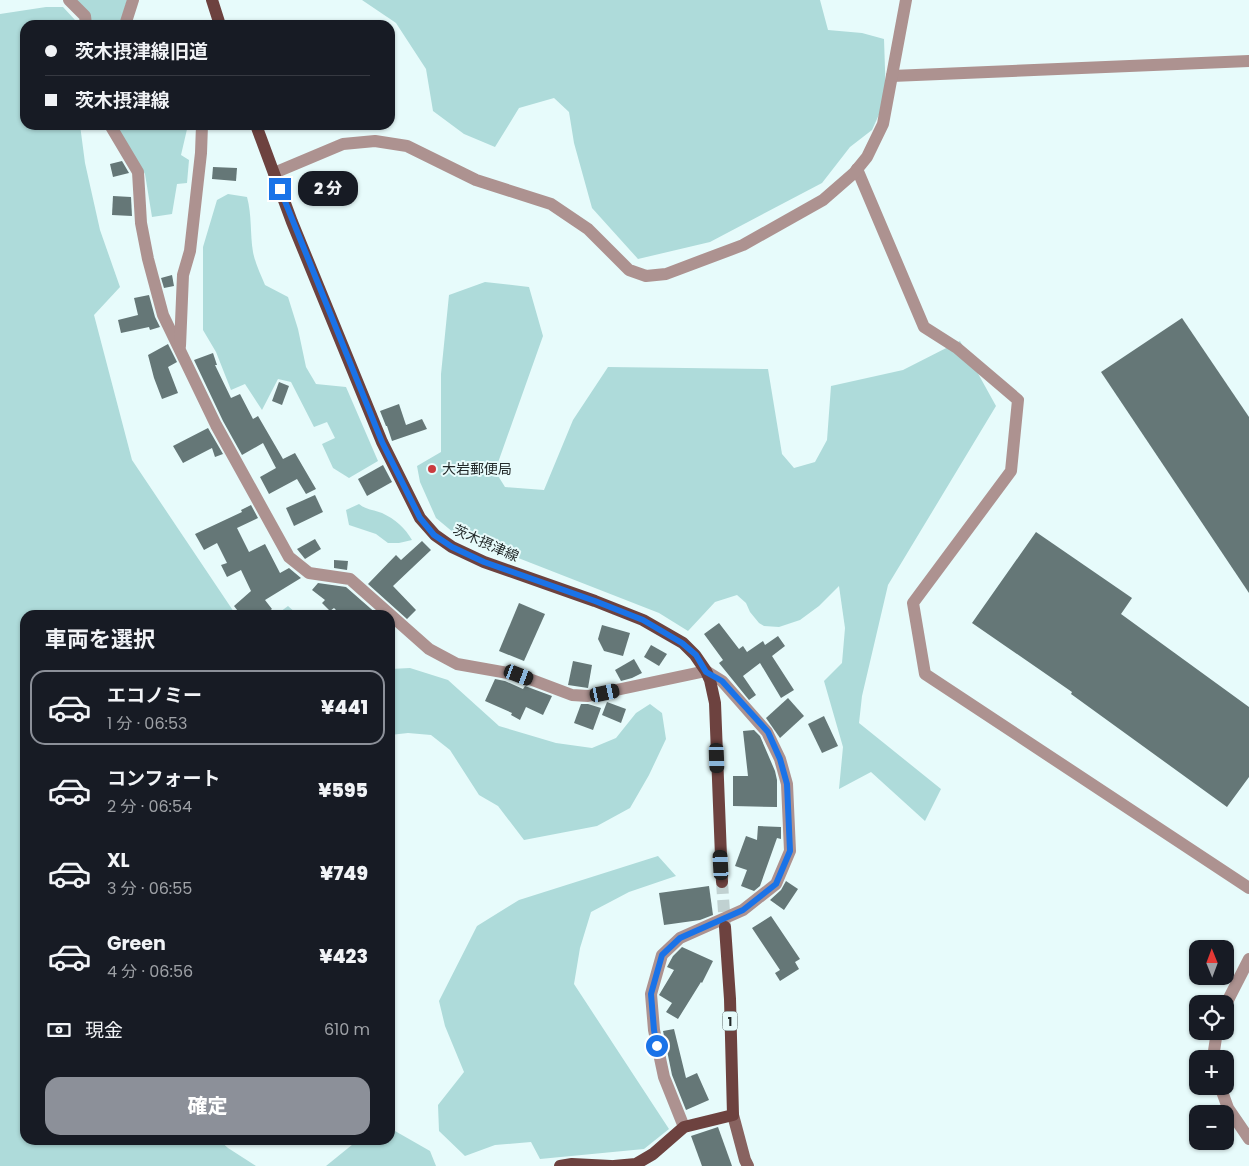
<!DOCTYPE html>
<html lang="ja">
<head>
<meta charset="utf-8">
<style>
  body { margin:0; font-family:Poppins,"Noto Sans JP",sans-serif; background:#20242c; color:#f1f3f6; height:100vh; display:flex; flex-direction:column; font-size:19px; white-space:nowrap }
  * { box-sizing:border-box; margin:0 }
  p { font-size:16px; color:#9ea1a6 }
  .icon { flex:none; width:28px; height:28px; fill:none; stroke:currentColor; stroke-width:2; stroke-linecap:round; stroke-linejoin:round }
  .map { position:relative; flex:1; overflow:hidden }
  .sheet { position:absolute; left:20px; top:610px; width:375px; height:535px; display:flex; flex-direction:column; background:#171b24; border-radius:15px; box-shadow:0 1px 4px #0004 }
  .sheet>* { flex:none }
  .guide { position:absolute; left:20px; top:20px; width:375px; height:110px; border-radius:15px; box-shadow:0 1px 4px #0004; display:grid; align-content:center; height:110px; padding:0 25px; background:#171b24 }
  .needle { width:32px; rotate:359deg }
  .tools { position:absolute; left:1189px; top:940px; display:grid; gap:10px }
  .tools a { display:grid; place-items:center; width:45px; height:45px; border-radius:10px; background:#171b24; box-shadow:0 1px 4px #0004; font-size:25px }
  .end { position:absolute; width:22px; height:22px; margin:-11px; border:6px solid #1a73e8; background:#fff; box-shadow:0 0 0 2px #fff }
  .from { border-radius:50% }
  .bubble { position:absolute; height:35px; border-radius:15px; background:#171b24; box-shadow:0 1px 4px #0004; font-size:16px; font-weight:800; line-height:35px; text-align:center }
  .car { position:absolute; width:15px; height:30px; margin:-15px -8px; border-radius:6px; box-shadow:0 0 4px 1px #0007; background:linear-gradient(#222 24%,#8ab4d8 0 40%,#222 0 76%,#8ab4d8 0 86%,#222 0) }
  .guide b { display:flex; align-items:center; gap:18px; height:48px; font-size:19px }
  .guide b+b { border-top:1px solid #363941 }
  .guide i { width:12px; height:12px; background:#f1f3f6 }
  ul { padding:0; list-style:none }
  li { display:flex; align-items:center; gap:15px; height:75px; margin:0 10px 8px; padding:0 15px; border:2px solid transparent; border-radius:15px }
  li div { flex:1 }
  li b { display:block; font-size:19px }
  li em { font-style:normal; font-weight:800 }
  li.selected { border-color:#8c9099 }
  li>.icon { width:45px; height:45px; stroke-width:1.5 }
  h2 { padding:0 25px; font-size:22px; line-height:60px }
  .pay { display:flex; align-items:center; gap:12px; height:55px; padding:0 25px; font-size:19px }
  .pay p { margin-inline-start:auto }
  .action { display:flex; gap:10px; margin-top:auto; padding:10px 25px }
  .action a { flex:1; height:58px; border-radius:15px; background:#8c9099; color:#fff; font-size:20px; font-weight:800; line-height:58px; text-align:center }
  .map>svg:first-child { display:block }
</style>
</head>
<body>
<div class="map">
<svg width="1249" height="1166" viewBox="0 0 1249 1166">
  <rect width="100%" height="100%" fill="#e7fbfb"/>
  <g fill="#aedbda">
    <polygon points="77,0 127,0 120,25 91,25"/>
    <polygon points="362,0 820,0 828,30 862,33 884,39 886,99 872,130 850,147 822,183 710,242 638,259 592,208 574,143 569,112 554,98 519,108 495,147 464,134 433,111 426,69 396,23"/>
    <polygon points="46,7 63,7 75,20 75,25 25,25 25,125 80,125 85,163 100,230 120,287 94,315 132,460 236,615 25,615 25,1140 219,1140 228,1148 256,1166 0,1166 0,14"/>
    <polygon points="115,125 188,125 181,155 189,160 187,183 177,184 172,214 152,217 145,174"/>
    <path d="M228,194L247,197C252,215 250,234 253,252C255,263 261,275 265,285L288,297L298,329L306,367L316,384L346,387L378,461L349,478L333,468L322,444L335,438L327,422L314,427L291,382L278,379L262,410L245,384L231,390L216,352L203,330V247L217,200Z"/>
    <polygon points="485,282 529,287 543,336 495,471 505,487 544,490 573,420 608,367 768,369 782,454 794,468 815,462 827,440 831,386 903,370 960,341 996,406 888,585 862,696 859,723 941,789 925,821 871,772 839,789 843,747 824,681 842,663 845,628 839,586 819,606 800,620 779,627 764,626 759,623 750,612 746,603 737,595 715,602 688,631 659,613 454,533 436,518 420,482 417,466 441,452 441,374 449,295"/>
    <path d="M359,504C366,510 375,510 382,513C395,519 405,528 412,540L399,543H388L376,534L349,525L346,510Z"/>
    <polygon points="288,606 298,615 276,615"/>
    <polygon points="410,668 448,680 499,726 556,743 592,748 616,738 636,713 650,704 662,713 666,739 649,775 630,808 597,826 524,840 498,806 479,795 450,750 431,735 408,733 390,735 390,669"/>
    <polygon points="658,856 676,876 629,892 591,912 580,948 574,984 669,1129 644,1149 540,1159 531,1142 495,1145 465,1156 439,1131 438,1105 464,1072 445,1026 439,1001 477,926 519,900"/>
    <polygon points="395,1131 430,1151 436,1166 326,1166 358,1140 390,1140 390,1132"/>
  </g>
  <g fill="#657777">
    <polygon points="122,161 129,173 113,177 110,164"/>
    <polygon points="213,167 237,168 236,181 212,179"/>
    <polygon points="113,196 131,197 132,216 112,215"/>
    <polygon points="172,275 174,286 164,288 161,278"/>
    <polygon points="149,295 155,317 160,327 150,330 149,327 121,333 118,320 138,315 134,298"/>
    <polygon points="1182,318 1249,417 1249,593 1101,372"/>
    <polygon points="168,344 177,362 168,367 178,393 162,399 154,378 148,355"/>
    <polygon points="213,353 217,365 215,365 231,398 240,394 253,419 258,416 283,459 295,453 316,489 306,494 297,479 269,494 260,477 276,468 263,443 242,455 223,421 194,360"/>
    <polygon points="279,382 289,386 282,405 272,401"/>
    <polygon points="399,404 406,425 422,419 427,429 392,441 387,426 386,426 380,411"/>
    <polygon points="208,428 223,454 215,457 212,448 183,463 173,446"/>
    <polygon points="383,465 392,482 367,496 358,479"/>
    <polygon points="315,495 323,512 294,526 286,508"/>
    <polygon points="251,505 258,518 237,528 249,552 265,544 280,573 289,568 301,578 265,600 272,609 264,615 241,615 234,606 251,591 241,570 227,577 221,565 227,563 217,543 204,550 195,534 242,512 241,510"/>
    <polygon points="1036,532 1132,598 1121,614 1249,707 1249,777 1227,807 1071,694 1072,692 972,623"/>
    <polygon points="315,539 321,549 305,559 297,549"/>
    <polygon points="422,541 431,550 393,586 416,610 407,619 368,584 396,555 401,560"/>
    <polygon points="334,560 348,561 347,570 334,568"/>
    <polygon points="318,583 346,587 378,615 341,615 334,608 330,611 322,603 325,600 312,590"/>
    <polygon points="519,603 545,614 524,661 499,651"/>
    <polygon points="719,623 739,649 743,646 747,652 763,641 765,645 778,636 785,646 772,656 794,690 781,698 760,663 743,676 756,695 749,700 719,663 723,660 704,634"/>
    <polygon points="602,625 630,633 623,656 604,651 598,639"/>
    <polygon points="651,645 667,654 659,666 644,657"/>
    <polygon points="634,659 642,673 632,678 621,681 615,670"/>
    <polygon points="573,661 592,665 588,688 568,685"/>
    <polygon points="495,679 505,681 523,689 525,686 552,696 543,715 526,707 520,720 511,715 512,713 485,701"/>
    <polygon points="788,698 804,716 780,738 766,718"/>
    <polygon points="607,702 626,709 621,723 602,715"/>
    <polygon points="581,704 588,704 601,708 593,730 574,723"/>
    <polygon points="824,716 838,746 822,753 808,724"/>
    <polygon points="754,730 760,736 775,771 777,780 777,807 733,806 733,776 748,776 743,731"/>
    <polygon points="758,826 781,827 781,839 777,838 760,886 754,891 741,886 747,870 735,866 746,836 757,840"/>
    <polygon points="786,881 798,889 784,910 770,900 781,890"/>
    <polygon points="709,886 713,915 700,920 664,925 659,893"/>
    <polygon points="771,916 800,959 795,962 799,969 780,981 775,973 780,970 752,928"/>
    <polygon points="682,947 713,961 702,983 701,982 678,1019 666,1012 672,1003 659,995 674,970 667,967 673,956"/>
    <polygon points="674,1029 686,1078 697,1073 709,1100 686,1110 672,1075 663,1031"/>
    <polygon points="718,1127 732,1166 702,1166 691,1136"/>
  </g>
  <g fill="none" stroke-linecap="round" stroke-linejoin="round">
    <polyline stroke="#c0d1d1" stroke-width="12" stroke-dasharray="12 6" stroke-linecap="butt" points="722,882 725,927"/>
    <g stroke="#ad9290" stroke-width="12">
      <polyline points="69,0 85,16 86,25"/>
      <polyline points="125,25 133,0"/>
      <polyline points="892,76 1249,61"/>
      <polyline points="110,125 138,172 141,223 148,259 163,315 216,425 289,557 309,573 350,579 429,649 457,664 519,675 572,695 588,696 706,671 722,681 767,732 780,759 787,784 790,851 776,884 743,910 680,938 662,955 651,994 654,1030 664,1077 684,1127"/>
      <polyline points="857,169 924,327 957,348 1018,400 1011,471 913,603 925,674 1249,888"/>
      <polyline points="274,173 343,144 375,141 407,146 476,180 551,204 588,229 629,270 646,276 666,274 743,245 823,200 854,173 867,157 883,124 906,0"/>
      <polyline points="180,346 183,275 190,251 201,153 202,125"/>
    </g>
    <g stroke="#ad9290" stroke-width="12">
      <polyline points="1225,1006 1249,959"/>
      <polyline points="1215,1059 1214,1051 1217,1031"/>
      <polyline points="1220,1086 1228,1108 1249,1139"/>
    </g>
    <polyline stroke="#886360" stroke-width="12" points="733,1115 745,1160 748,1166"/>
    <g stroke="#6d423f" stroke-width="12">
      <polyline points="212,0 220,25"/>
      <polyline points="256,125 292,222 382,442 420,518 435,535 452,547 484,562 595,601 643,620 683,643 695,655 706,671 710,680 715,703 722,882"/>
      <polyline points="560,1166 572,1164 611,1166"/>
      <polyline points="614,1166 636,1164 653,1154 684,1127 733,1115 730,999 725,927"/>
    </g>
  </g>
  <g fill="none" stroke-linecap="round" stroke-linejoin="round">
    <polyline stroke="#1a73e8" stroke-width="6" points="280,189 382,442 420,518 434,535 452,547 484,562 595,601 643,620 682,643 696,655 706,672 722,681 768,732 780,759 787,784 790,851 776,884 743,910 680,938 662,955 651,994 654,1030 657,1046"/>
  </g>
  <circle fill="#ca3b3f" stroke="#e7fbfb" stroke-width="2" cx="432" cy="469" r="5"/>
  <g text-anchor="middle" dominant-baseline="central" stroke-width="4" stroke-linejoin="round" paint-order="stroke">
    <rect fill="#e7fbfb" stroke="#5d6868" stroke-width="1" x="722.5" y="1011.5" width="15" height="19" rx="4"/>
    <g font-size="12" font-weight="bold" fill="#222929">
      <text x="730" y="1021">1</text>
    </g>
    <g font-size="14" fill="#222929" stroke="#e7fbfb" text-anchor="start">
      <text x="442" y="469">大岩郵便局</text>
    </g>
    <g font-size="14" fill="#222929" stroke="#e7fbfb">
      <text transform="translate(486 543) rotate(24)">茨木摂津線</text>
    </g>
  </g>
</svg>
<div class="tools">
<a><svg class="needle" viewBox="-14 -14 28 28"><path d="M0-13l5 13h-10z" fill="#e53935"/><path d="M0 13l5-13h-10z" fill="#9ea1a6"/></svg></a>
<a><svg class="icon" aria-label="locate" viewBox="0 0 24 24"><circle cx="12" cy="12" r="6"/><path d="M12 2v4M12 18v4M2 12h4M18 12h4"/></svg></a>
<a>+</a>
<a>−</a>
</div>
<i class="end from" style="left:657px;top:1046px"></i>
<i class="end" style="left:280px;top:189px"></i>
<div class="bubble" style="left:298px;top:171px;width:60px">2 分</div>
<i class="car" style="left:519px;top:675px;rotate:111deg"></i>
<i class="car" style="left:605px;top:693px;rotate:78deg"></i>
<i class="car" style="left:717px;top:758px;rotate:178deg"></i>
<i class="car" style="left:721px;top:865px;rotate:357deg"></i>
<div class="guide">
<b><i class="from"></i>茨木摂津線旧道</b>
<b><i></i>茨木摂津線</b>
</div>
<section class="sheet">
<h2>車両を選択</h2>
<ul>
<li class="selected"><svg class="icon" aria-label="car" viewBox="0 0 24 24"><path d="M5 17H2v-5l4-1 3-4h7l3 4 3 1v5h-3M9 17h6M6 11h13"/><circle cx="7" cy="17" r="2"/><circle cx="17" cy="17" r="2"/></svg><div><b>エコノミー</b><p>1 分 · 06:53</p></div><em>¥441</em></li>
<li><svg class="icon" aria-label="car" viewBox="0 0 24 24"><path d="M5 17H2v-5l4-1 3-4h7l3 4 3 1v5h-3M9 17h6M6 11h13"/><circle cx="7" cy="17" r="2"/><circle cx="17" cy="17" r="2"/></svg><div><b>コンフォート</b><p>2 分 · 06:54</p></div><em>¥595</em></li>
<li><svg class="icon" aria-label="car" viewBox="0 0 24 24"><path d="M5 17H2v-5l4-1 3-4h7l3 4 3 1v5h-3M9 17h6M6 11h13"/><circle cx="7" cy="17" r="2"/><circle cx="17" cy="17" r="2"/></svg><div><b>XL</b><p>3 分 · 06:55</p></div><em>¥749</em></li>
<li><svg class="icon" aria-label="car" viewBox="0 0 24 24"><path d="M5 17H2v-5l4-1 3-4h7l3 4 3 1v5h-3M9 17h6M6 11h13"/><circle cx="7" cy="17" r="2"/><circle cx="17" cy="17" r="2"/></svg><div><b>Green</b><p>4 分 · 06:56</p></div><em>¥423</em></li>
</ul>
<div class="pay"><svg class="icon" aria-label="cash" viewBox="0 0 24 24"><path d="M3 7h18v10H3z"/><circle cx="12" cy="12" r="2"/></svg>現金<p>610 m</p></div>
<div class="action"><a>確定</a></div>
</section>
</div>
</body>
</html>
